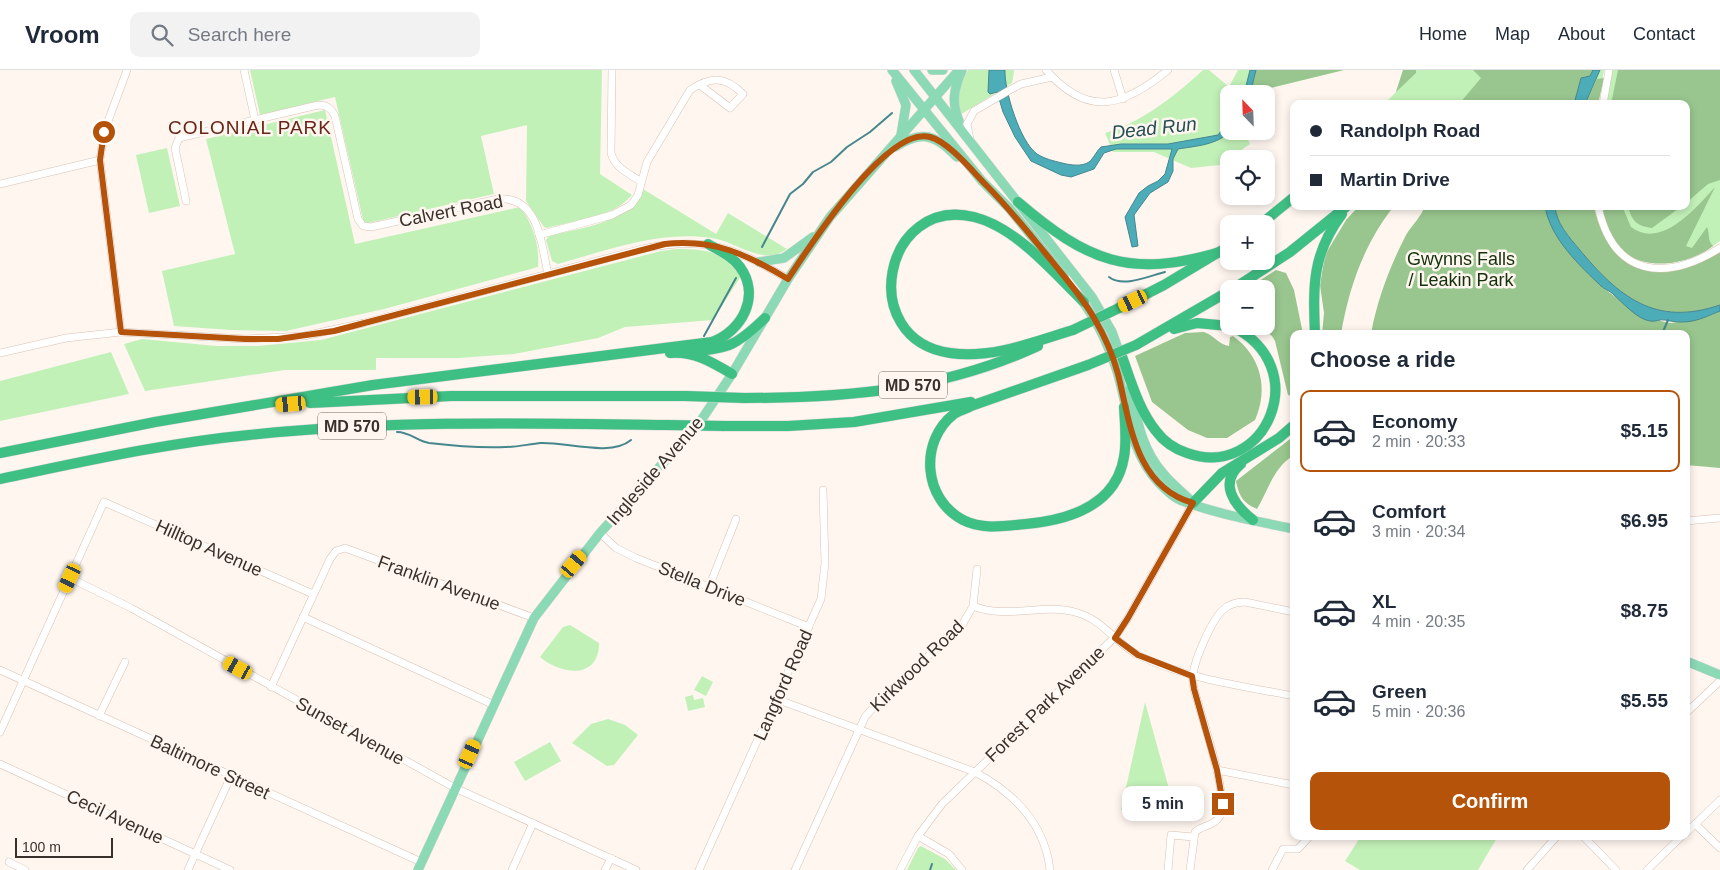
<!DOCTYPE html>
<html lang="en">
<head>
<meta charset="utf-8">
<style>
  body { margin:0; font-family:Arial,sans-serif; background:#f2f2f3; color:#1f2937; height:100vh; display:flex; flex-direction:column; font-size:19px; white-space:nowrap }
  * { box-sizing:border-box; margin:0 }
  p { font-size:16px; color:#747a83 }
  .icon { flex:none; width:28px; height:28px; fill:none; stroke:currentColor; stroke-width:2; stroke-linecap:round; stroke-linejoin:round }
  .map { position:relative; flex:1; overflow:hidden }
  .sheet { position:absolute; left:1290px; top:260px; width:400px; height:510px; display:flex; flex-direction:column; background:#fff; border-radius:10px; box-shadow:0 2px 8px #0003 }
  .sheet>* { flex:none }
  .guide { position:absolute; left:1290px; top:30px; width:400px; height:110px; border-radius:10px; box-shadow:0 2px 8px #0003; display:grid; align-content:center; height:110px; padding:0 20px; background:#fff }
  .needle { width:32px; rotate:337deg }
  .tools { position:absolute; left:1220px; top:15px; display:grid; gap:10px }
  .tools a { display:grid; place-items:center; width:55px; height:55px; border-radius:10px; background:#fff; box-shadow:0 2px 8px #0003; font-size:25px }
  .scale { position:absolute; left:15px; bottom:12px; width:98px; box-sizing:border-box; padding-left:5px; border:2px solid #38302a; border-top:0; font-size:14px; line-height:18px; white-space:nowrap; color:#38302a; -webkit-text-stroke:4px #fff6f0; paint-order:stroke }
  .end { position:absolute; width:22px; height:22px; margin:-11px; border:6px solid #b45309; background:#fff; box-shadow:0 0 0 2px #fff }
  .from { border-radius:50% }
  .bubble { position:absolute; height:35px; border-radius:10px; background:#fff; box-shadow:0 2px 8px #0003; font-size:16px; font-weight:700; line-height:35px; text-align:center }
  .car { position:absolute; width:15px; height:30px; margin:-15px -8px; border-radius:6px; box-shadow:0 0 4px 1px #0007; background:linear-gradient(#f5c518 24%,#345 0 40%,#f5c518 0 76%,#345 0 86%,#f5c518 0) }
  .guide b { display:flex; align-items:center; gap:18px; height:48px; font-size:19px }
  .guide b+b { border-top:1px solid #e0e1e3 }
  .guide i { width:12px; height:12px; background:#1f2937 }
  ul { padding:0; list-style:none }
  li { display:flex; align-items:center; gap:15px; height:82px; margin:0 10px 8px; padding:0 10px; border:2px solid transparent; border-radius:10px }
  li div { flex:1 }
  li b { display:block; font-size:19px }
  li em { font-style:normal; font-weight:700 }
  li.selected { border-color:#b45309 }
  li>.icon { width:45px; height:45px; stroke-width:1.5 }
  h2 { padding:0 20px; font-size:22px; line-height:60px }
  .button { display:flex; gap:10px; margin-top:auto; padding:10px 20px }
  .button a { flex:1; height:58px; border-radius:10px; background:#b45309; color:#fff; font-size:20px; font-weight:700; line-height:58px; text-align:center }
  header { display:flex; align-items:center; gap:30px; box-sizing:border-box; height:70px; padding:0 25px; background:#fff; border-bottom:1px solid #e0e1e3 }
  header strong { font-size:24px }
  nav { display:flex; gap:28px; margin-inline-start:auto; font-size:18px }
  .search { width:350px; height:45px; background:#f2f2f3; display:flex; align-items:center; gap:12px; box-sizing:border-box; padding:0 18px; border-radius:10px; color:#747a83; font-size:19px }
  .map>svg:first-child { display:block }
</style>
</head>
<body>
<header>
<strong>Vroom</strong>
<div class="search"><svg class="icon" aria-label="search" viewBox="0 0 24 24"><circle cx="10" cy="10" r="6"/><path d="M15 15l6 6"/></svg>Search here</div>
<nav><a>Home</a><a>Map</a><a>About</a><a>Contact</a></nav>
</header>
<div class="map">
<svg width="1720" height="800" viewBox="0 0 1720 800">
  <rect width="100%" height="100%" fill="#fff6f0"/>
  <g fill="#c2f1b8">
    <path d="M250,0H602L600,104L632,125C613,148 575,150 547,158L544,157L526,131L527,55L481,66L494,124L364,154L335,27L260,45Z"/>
    <path d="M968,0H1014V2L1012,13L960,45C957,26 958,16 968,0Z"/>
    <path d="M1203,0H1209L1229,17L1238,0H1344L1247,24H1229V61H1244L1250,74L1220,95L1191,98L1154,82H1113L1105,63C1140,53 1174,27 1203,0Z"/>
    <polygon points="1403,0 1604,0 1598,34 1384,34 1396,22"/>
    <polygon points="1612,0 1720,0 1720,171 1710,178 1688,188 1672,193 1646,192 1611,164 1601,136 1686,136 1686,34 1606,34"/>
    <path d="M325,40L355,174L520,137C533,154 540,176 538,197L384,239L286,261L231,260L174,256L162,201L235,184L206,69Z"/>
    <polygon points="167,78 180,136 149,143 136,85"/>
    <path d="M643,119L716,164L728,143L787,179C763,197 738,172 712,168C658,160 609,180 558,194L552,191L546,170L549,166C583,157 627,154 643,119Z"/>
    <path d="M677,179C707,179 721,181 741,206L713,250L625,257L598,268L514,284L459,288H376V300H285L145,321L124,274L142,269L217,276H258L321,270L661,181Z"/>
    <polygon points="111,282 129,324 0,351 0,311"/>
    <path d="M570,555L599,573C599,610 561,605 540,587L563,557Z"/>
    <polygon points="702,606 713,612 706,626 694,620"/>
    <polygon points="693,625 694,630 703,628 705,637 688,641 685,627"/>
    <polygon points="1145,632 1174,737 1121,740"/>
    <polygon points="608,649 625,655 638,665 614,695 607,696 572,673 591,654"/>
    <polygon points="550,672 561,691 525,711 514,692"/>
    <polygon points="1361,766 1498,766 1478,800 1360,800 1345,791"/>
    <polygon points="921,776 945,789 956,800 907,800 918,778"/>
  </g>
  <g fill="#99c68e">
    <polygon points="1256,0 1344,0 1250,23"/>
    <polygon points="1403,0 1416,0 1416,3 1396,22"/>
    <polygon points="1473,0 1593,0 1590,6 1581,8 1574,34 1459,34 1481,8"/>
    <polygon points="1618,0 1720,0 1720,110 1708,114 1686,133 1686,34 1611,34"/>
    <polygon points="1604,8 1598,34 1585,34 1597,9"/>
    <path d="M1715,117L1686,176L1692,178L1707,157C1710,163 1707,170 1713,176C1688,196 1638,203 1617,175C1609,164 1606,151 1602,139L1601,136H1622L1631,157C1661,180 1696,138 1715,117Z"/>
    <path d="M1359,136H1394C1364,174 1349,217 1341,264H1322L1324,243L1320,215L1325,185L1346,150Z"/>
    <path d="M1425,136H1545L1551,155L1576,190L1596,209L1602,217L1644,248L1671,253L1709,246L1720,241V398L1686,395V264H1371C1377,230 1390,196 1406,165C1412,155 1421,147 1425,136Z"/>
    <path d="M1555,136H1594C1601,173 1627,207 1669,200C1685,198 1704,187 1720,181V235C1655,257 1619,227 1579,179C1569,167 1556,153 1555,136Z"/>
    <path d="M1628,136H1682L1652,158C1636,156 1632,151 1628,136Z"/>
    <polygon points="1276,200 1286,203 1294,220 1303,264 1294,264 1294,324 1292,326 1288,325 1275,271 1272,266 1259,256 1266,256 1266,219 1247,219"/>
    <path d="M1204,262C1214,265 1218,274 1229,276L1230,267L1233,266C1261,286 1269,319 1255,350L1227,368H1207L1188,360L1152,332L1135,286L1185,263Z"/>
    <path d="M1294,366V385C1273,398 1269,419 1257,439C1243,433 1239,426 1236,411Z"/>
  </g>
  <g fill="#4cacb8" stroke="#46878d">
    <path d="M989,0H1005C1004,20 1020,72 1037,84C1045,89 1054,91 1062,93C1070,95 1082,97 1089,92C1093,89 1096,82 1101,77L1121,74H1168L1218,65L1229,51V61H1231C1217,75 1196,76 1178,79L1173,89V101L1168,112L1150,123L1134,145L1138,176L1132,177L1125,147L1139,123L1148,116L1158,111L1165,104L1172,79H1116L1104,83L1094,99L1071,107L1061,105L1031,91L1015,67L1003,42L997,22L990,24L988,22Z"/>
    <polygon points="1250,0 1256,0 1250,24 1244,24"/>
    <polygon points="1593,0 1600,0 1585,34 1574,34 1581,8 1590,6"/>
    <path d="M1545,136H1555C1556,153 1569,167 1579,179C1619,227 1655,257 1720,235V241C1699,250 1688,255 1665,250C1660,249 1655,252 1650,251C1637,249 1623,233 1613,224C1610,221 1604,219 1601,216C1580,196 1550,168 1545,136Z"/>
  </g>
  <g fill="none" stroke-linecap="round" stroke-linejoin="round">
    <g stroke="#46878d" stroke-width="2">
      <polyline points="762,177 790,124 803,114 813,102 831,92 847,77 870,62 892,43"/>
      <path d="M1109,207C1123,218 1149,206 1165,202"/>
      <polyline points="1662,264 1668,250"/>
      <polyline points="704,266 736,208"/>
      <path d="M397,362C410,362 417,371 429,373C454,376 481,378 506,377C518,377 529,374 541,373C566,372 611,387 631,370"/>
      <polyline points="930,800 932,794"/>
    </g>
    <g stroke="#d7c2b4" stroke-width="8">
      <g id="minor">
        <polyline points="244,0 255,50"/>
        <path d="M612,0L611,83C615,98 628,103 640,111"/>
        <path d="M1046,0C1088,48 1123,37 1168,0"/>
        <polyline points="1114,0 1123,29"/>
        <polyline points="1603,34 1609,0"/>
        <polyline points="970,69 967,54 974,41 1008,21 1021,14 1052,7"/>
        <polyline points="0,114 100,90"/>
        <path d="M186,131L175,78L179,68L318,35C327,35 331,38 335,46L358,149L363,156L371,157L498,129C539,126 541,173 548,204"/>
        <path d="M1598,136C1613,207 1665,212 1720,178"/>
        <path d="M539,165L612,145L631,135L638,125L647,92L690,20C711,6 725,6 743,24L730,38L700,15"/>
        <polyline points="121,262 100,90 104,62 127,0"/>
        <path d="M0,283L66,268L121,262L245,269L304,266L364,253L642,179C705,166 734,177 788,209"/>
        <polyline points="1686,451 1720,448"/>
        <polyline points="600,463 616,478 636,488 809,557"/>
        <polyline points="70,508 131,538 455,718 636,800"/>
        <polyline points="709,517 736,449"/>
        <path d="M973,536C1008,550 1043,532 1078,543C1103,550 1117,575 1140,586C1188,609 1242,616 1294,626"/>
        <polyline points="303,547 492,634"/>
        <polyline points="0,600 421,792"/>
        <polyline points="271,617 330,489 336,481 345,478 534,548"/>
        <path d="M776,629L975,702C1014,723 1045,754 1050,800"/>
        <polyline points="1686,643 1720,611"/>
        <polyline points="99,646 125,592"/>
        <polyline points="0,662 104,432 313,524"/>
        <polyline points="0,694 230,800"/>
        <polyline points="1217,700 1294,715"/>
        <polyline points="1695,754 1720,778"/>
        <polyline points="1686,763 1720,730"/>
        <polyline points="918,766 949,784 962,800"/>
        <polyline points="1583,766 1616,800"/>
        <polyline points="9,792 25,800"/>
        <polyline points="188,800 231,706"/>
        <polyline points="512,800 533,753"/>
        <polyline points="605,800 611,788"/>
        <polyline points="699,800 821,529 825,493 823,420"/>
        <polyline points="795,800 865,647 877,633 962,555 973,536 977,499"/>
        <polyline points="900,800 918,766 942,734 1115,567 1128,548 1193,433"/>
        <polyline points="1168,800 1171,765 1193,767"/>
        <path d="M1190,800L1195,762C1202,755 1215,756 1220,746C1230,728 1200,642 1194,619C1193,614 1192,609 1193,604C1195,589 1212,549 1223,540C1229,534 1236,532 1245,532L1294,542"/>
        <polyline points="1272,800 1283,779 1298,779 1310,766"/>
        <polyline points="1527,800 1557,766"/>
        <polyline points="1647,800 1682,766"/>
      </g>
    </g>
    <g stroke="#d7d6d4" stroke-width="10">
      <g id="major">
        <polyline points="892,0 982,111 1009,138 1064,206"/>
        <polyline points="914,0 1092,227 1112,262 1121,287"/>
        <polyline points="932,0 943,0"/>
        <polyline points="896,11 906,35 901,65"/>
        <path d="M959,51C951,32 954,19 962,0"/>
        <path d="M895,77C922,60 935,64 957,87"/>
        <polyline points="759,192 784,188 813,167"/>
        <path d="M1079,227C1097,249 1108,274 1117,301C1129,341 1129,381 1159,413C1165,419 1172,427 1180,430C1216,444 1256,451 1294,459"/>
        <path d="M1130,319C1137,348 1141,378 1162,402C1171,414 1183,422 1193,433"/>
        <polyline points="1686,591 1720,605"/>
        <polyline points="418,800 534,548 600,463 700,352 732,304 788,209 830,147 959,0"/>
      </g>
    </g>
    <g stroke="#d7d6d4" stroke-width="11">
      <g id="highway">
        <path d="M1018,132C1087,191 1129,209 1220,182"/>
        <polyline points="1261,154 1294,127"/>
        <polyline points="1233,219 1290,182 1347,136"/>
        <polyline points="1119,238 1164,215 1229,176"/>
        <polyline points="1174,259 1197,253 1229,256"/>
        <path d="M1073,260C1034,272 992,289 950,283C855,269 884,125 974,147C1016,157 1054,203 1084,232"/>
        <path d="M1315,264C1313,216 1312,184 1342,144"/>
        <polyline points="1136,275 1229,221"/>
        <path d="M1120,281C1130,308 1138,339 1156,361C1164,372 1175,379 1187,383C1266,411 1316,296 1231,256"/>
        <path d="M691,282C730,278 737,275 765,248"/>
        <path d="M670,283C694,281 712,292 732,304"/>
        <path d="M1088,295L971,336C966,339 959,341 954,344C919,371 923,429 963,450C983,460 1005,456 1026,454C1069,450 1116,436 1124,387C1127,371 1125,354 1124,337"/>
        <path d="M744,328C847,328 943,320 1038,276"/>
        <polyline points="310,333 451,326 686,326"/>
        <polyline points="724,356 788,356 854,352 971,332"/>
        <path d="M0,383L155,352L373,315L712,272C742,261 761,226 740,197C732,186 720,181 708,174"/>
        <path d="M1241,394C1218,413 1234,435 1253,450"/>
        <path d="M0,409C82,392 165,373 249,365C389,350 526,353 667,355"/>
        <polyline points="1193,433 1222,403 1279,368 1294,355"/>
      </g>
    </g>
    <use href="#minor" stroke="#fff" stroke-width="7"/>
    <use href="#major" stroke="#8bd9b5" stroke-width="9"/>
    <use href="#highway" stroke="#3ebf83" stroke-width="10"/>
    <g stroke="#d7d6d4" stroke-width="11" stroke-linecap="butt">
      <g id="highway-bridge">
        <polyline points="1073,260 1119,238"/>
        <polyline points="1088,295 1136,275"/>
        <polyline points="686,326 744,328"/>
        <polyline points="667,355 724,356"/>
      </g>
    </g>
    <use href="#highway-bridge" stroke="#3ebf83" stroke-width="10"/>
  </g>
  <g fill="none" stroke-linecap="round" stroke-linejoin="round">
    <path stroke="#b45309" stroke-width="6" d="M104,62L100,90L121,262L245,269H278L334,261L665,174C715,169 746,184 788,209C809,177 887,55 930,67C949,72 973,102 987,116C1010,139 1030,165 1051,190C1066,209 1082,227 1094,248C1104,265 1113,285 1118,304C1130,352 1135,417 1193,433L1128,548L1115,568L1138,585L1192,606L1194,619L1217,700L1223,734"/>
  </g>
  <g text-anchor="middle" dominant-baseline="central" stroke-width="5" stroke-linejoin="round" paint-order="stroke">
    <g fill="#fff6f0" stroke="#746b65" stroke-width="1">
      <rect x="879" y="301.5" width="68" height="27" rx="4"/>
      <rect x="318" y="342.5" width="68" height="27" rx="4"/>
    </g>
    <g font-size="16" font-weight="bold" fill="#38302a">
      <text x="913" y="315">MD 570</text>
      <text x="352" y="356">MD 570</text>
    </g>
    <g font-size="18" fill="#38302a" stroke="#fff6f0">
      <text transform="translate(451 141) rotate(-11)">Calvert Road</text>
      <text transform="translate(655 401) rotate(-49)">Ingleside Avenue</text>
      <text transform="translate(209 478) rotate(24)">Hilltop Avenue</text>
      <text transform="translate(439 513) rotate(20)">Franklin Avenue</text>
      <text transform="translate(702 514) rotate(22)">Stella Drive</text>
      <text transform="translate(917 596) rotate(-44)">Kirkwood Road</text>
      <text transform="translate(783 615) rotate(-66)">Langford Road</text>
      <text transform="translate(1045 634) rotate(-44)">Forest Park Avenue</text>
      <text transform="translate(350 661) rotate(29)">Sunset Avenue</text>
      <text transform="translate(210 697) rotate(25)">Baltimore Street</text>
      <text transform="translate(115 747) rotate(25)">Cecil Avenue</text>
    </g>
    <g font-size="18" fill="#13310b" stroke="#fff6f0">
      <text x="1461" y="189">Gwynns Falls<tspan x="1461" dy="21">/ Leakin Park</tspan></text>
    </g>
    <g font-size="19" letter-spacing="1" fill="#682417" stroke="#fff6f0">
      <text x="250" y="57">COLONIAL PARK</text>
    </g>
    <g font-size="19" font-style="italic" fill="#234e53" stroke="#fff6f0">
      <text transform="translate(1154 58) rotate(-6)">Dead Run</text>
    </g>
  </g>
</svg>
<div class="tools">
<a><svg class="needle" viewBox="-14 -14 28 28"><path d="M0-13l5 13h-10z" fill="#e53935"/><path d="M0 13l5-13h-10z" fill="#747a83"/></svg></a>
<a><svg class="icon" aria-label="locate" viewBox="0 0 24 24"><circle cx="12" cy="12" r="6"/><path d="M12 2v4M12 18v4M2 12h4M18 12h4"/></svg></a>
<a>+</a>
<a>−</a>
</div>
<div class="scale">100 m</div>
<i class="end from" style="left:104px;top:62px"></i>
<i class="end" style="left:1223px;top:734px"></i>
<div class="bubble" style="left:1122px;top:716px;width:82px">5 min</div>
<i class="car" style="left:1133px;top:231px;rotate:244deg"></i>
<i class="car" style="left:423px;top:327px;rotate:269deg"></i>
<i class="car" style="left:291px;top:334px;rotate:265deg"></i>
<i class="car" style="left:574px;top:494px;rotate:40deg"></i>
<i class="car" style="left:70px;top:508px;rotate:205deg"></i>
<i class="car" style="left:238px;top:598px;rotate:299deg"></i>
<i class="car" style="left:470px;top:684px;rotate:24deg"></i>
<div class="guide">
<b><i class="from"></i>Randolph Road</b>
<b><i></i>Martin Drive</b>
</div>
<section class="sheet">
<h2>Choose a ride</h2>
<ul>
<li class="selected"><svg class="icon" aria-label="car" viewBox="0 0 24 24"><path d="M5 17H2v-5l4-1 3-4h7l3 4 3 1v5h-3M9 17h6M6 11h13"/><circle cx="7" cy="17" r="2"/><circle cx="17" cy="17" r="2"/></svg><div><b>Economy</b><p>2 min · 20:33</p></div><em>$5.15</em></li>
<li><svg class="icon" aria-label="car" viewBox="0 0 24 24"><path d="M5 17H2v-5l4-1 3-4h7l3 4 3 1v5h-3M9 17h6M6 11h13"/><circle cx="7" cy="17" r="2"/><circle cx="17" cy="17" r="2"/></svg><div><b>Comfort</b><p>3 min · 20:34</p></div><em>$6.95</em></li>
<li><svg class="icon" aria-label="car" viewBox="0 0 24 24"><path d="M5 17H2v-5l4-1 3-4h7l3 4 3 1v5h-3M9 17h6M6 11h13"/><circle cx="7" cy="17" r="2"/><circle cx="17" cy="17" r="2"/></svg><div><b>XL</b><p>4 min · 20:35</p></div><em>$8.75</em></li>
<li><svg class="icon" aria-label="car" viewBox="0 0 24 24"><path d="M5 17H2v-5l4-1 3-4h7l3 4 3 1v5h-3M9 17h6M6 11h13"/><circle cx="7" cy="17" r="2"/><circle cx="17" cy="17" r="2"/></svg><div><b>Green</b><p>5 min · 20:36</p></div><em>$5.55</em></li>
</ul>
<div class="button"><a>Confirm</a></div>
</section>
</div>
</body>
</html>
